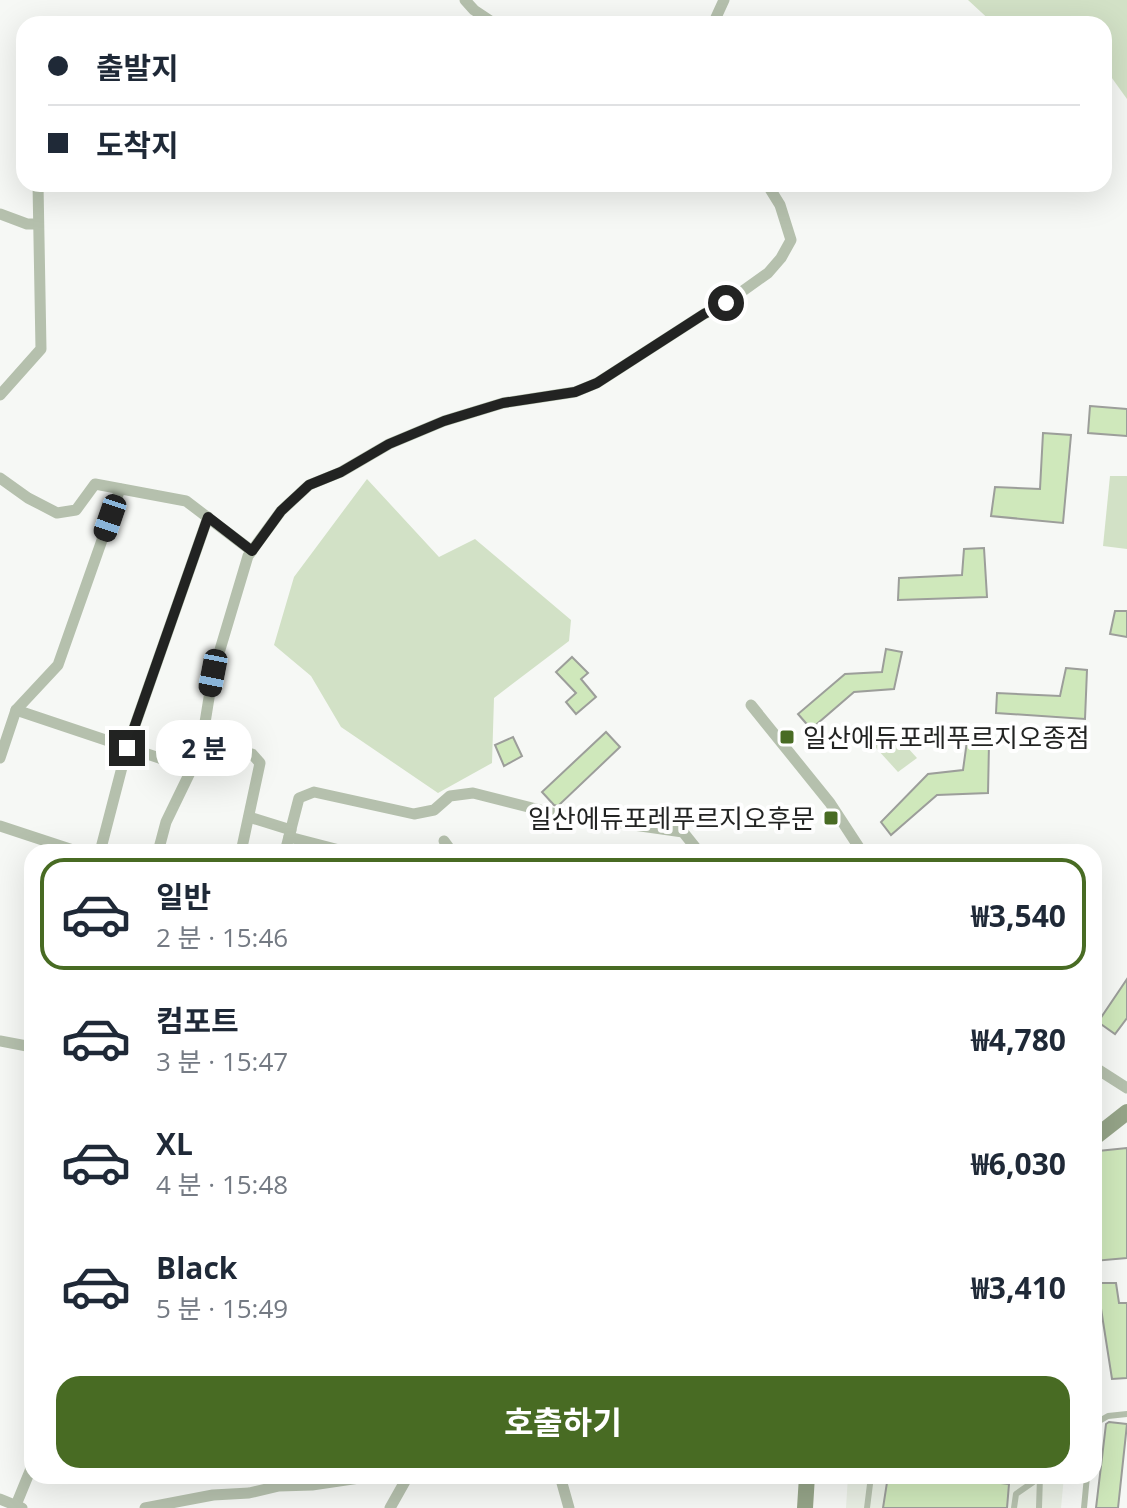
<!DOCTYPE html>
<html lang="ko">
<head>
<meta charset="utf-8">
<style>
  body { margin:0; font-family:"Open Sans","Noto Sans KR",sans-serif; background:#f2f2f3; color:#1f2937; height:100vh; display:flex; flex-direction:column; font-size:30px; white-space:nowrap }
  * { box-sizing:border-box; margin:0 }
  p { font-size:26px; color:#747a83 }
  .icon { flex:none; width:44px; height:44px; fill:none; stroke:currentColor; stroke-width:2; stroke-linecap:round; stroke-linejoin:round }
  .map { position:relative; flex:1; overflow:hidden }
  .details { position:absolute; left:24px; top:844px; width:1078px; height:640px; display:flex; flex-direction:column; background:#fff; border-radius:24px; box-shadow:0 8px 32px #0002 }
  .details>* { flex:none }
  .top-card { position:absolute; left:16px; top:16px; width:1096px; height:176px; border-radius:24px; box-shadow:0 8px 32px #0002; display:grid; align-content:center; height:176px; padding:0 32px; background:#fff }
  .end { position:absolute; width:36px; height:36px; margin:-18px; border:10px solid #222322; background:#fff; box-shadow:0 0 0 4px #fff }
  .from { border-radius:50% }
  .bubble { position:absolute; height:56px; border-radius:24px; background:#fff; box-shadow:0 8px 32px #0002; font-size:26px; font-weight:700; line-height:56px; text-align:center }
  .car { position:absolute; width:24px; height:48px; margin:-24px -12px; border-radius:10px; box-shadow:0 0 6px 2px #0007; background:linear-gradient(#222 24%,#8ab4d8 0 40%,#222 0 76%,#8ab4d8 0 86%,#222 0) }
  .top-card b { display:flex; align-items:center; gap:28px; height:76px; font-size:30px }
  .top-card b+b { border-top:2px solid #e0e1e3 }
  .top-card i { width:20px; height:20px; background:#1f2937 }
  ul { padding:14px 0 0; list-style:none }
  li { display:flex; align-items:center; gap:24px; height:112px; margin:0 16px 12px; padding:0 16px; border:4px solid transparent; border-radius:24px }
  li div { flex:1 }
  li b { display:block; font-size:30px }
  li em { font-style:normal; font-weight:700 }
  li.on { border-color:#486b23 }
  li>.icon { width:72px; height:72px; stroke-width:1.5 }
  .primary-button { display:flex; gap:16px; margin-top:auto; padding:16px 32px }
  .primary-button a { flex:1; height:92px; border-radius:24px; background:#486b23; color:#fff; font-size:32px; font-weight:700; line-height:92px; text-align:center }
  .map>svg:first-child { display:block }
</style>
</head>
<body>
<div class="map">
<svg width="1127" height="1508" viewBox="0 0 1127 1508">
  <rect width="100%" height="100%" fill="#f6f8f5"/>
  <polygon fill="#e9efe4" points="848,1476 1064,1476 1061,1508 846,1508"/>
  <g fill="#d2e1c6">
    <polygon points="968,0 1127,0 1127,99 1104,67 1104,24 994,24"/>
    <polygon points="1110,476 1127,476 1127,549 1103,546"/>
    <polygon points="367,479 439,557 475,539 571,620 569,641 494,698 492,763 438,793 341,727 311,676 274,645 294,577"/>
    <polygon points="885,723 917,758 898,772 868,739"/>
  </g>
  <g fill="#cfe8bb" stroke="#9c9e9a" stroke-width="2">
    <polygon points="1090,406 1127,409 1127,436 1088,433"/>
    <polygon points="1043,433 1071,435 1063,523 991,516 995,487 1040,489"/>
    <polygon points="984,548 987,597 898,600 899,578 962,575 964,549"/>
    <polygon points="1115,611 1127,611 1127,637 1110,634"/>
    <polygon points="886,649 902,652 894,689 854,692 811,729 798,714 845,674 882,672"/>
    <polygon points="572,657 588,673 581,679 596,697 576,714 566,702 576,693 556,672"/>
    <polygon points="1066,668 1087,670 1085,719 996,713 997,693 1060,696"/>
    <polygon points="606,732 620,747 558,806 554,805 542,792"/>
    <polygon points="513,737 522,756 504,766 495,745"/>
    <polygon points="967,741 989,744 988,793 937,795 891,835 881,822 928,774 963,770"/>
    <polygon points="1127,979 1127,1018 1115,1034 1098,1022"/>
    <polygon points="1127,1148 1127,1258 1094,1261 1094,1154 1098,1151"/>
    <polygon points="1097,1283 1116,1283 1119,1303 1127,1303 1127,1378 1112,1379"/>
    <polygon points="1109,1422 1127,1424 1118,1508 1096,1508 1106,1424"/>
    <polygon points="888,1476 944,1476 1009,1484 1007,1508 883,1508"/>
  </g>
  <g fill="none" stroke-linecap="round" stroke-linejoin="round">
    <g stroke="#b5c0ad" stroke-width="6">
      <polyline points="1094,1424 1108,1416 1127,1414"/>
      <polyline points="867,1508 871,1476"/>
      <polyline points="1014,1508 1016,1494 1039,1478"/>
      <polyline points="1039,1508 1040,1476"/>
      <polyline points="1084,1508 1087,1476"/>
    </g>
    <g stroke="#b5c0ad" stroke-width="11">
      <polyline points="465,0 474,10 495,24"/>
      <polyline points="713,24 724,0"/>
      <polyline points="0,214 27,224 38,224"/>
      <polyline points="0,395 41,349 38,184"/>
      <polyline points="0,478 28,498 57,513 76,510 95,484 186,501 252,551"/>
      <polyline points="751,705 830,803 862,852"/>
      <polyline points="16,710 192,769"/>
      <polyline points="0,758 16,710 58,665 120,489"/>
      <polyline points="249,817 291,830"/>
      <polyline points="0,826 79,852"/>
      <polyline points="289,837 347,852"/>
      <polyline points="444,841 452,852"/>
      <polyline points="100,852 127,748 208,517"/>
      <polyline points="158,852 166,822 196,760 203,735 213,673 248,556 281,511 309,485 341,472 389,444 444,421 503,403 575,392 597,383 704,314 726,303 768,273 781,258 791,240 780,205 767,184"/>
      <polyline points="241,852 260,763 252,754"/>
      <polyline points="285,852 299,798 314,792 414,814 434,810 450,796 473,793 556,814 683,832 699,852"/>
      <polyline points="0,1041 32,1047"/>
      <polyline points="1094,1067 1127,1088"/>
      <polyline points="560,1476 569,1508"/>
      <polyline points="0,1499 22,1508"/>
      <polyline points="16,1505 32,1466"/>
      <polyline points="145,1508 213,1495 249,1493 279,1486 312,1485 373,1476"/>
      <polyline points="390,1508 408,1476"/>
    </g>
    <g stroke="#95a488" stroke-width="16">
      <polyline points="1094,1138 1127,1112"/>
      <polyline points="805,1508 807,1476"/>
    </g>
  </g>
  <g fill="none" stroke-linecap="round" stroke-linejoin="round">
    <polyline stroke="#222322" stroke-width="10" points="127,748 208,517 252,551 281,511 309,485 341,472 389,444 444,421 503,403 575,392 597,383 704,314 726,303"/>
  </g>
  <g fill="#486b23" stroke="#fff" stroke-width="3">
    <rect x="779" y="729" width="16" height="16" rx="4"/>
    <rect x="823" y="810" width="16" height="16" rx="4"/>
  </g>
  <g text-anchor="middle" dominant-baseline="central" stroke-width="8" stroke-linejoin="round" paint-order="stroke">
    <g font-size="26" fill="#222322" stroke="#fff" text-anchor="start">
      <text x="803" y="737">일산에듀포레푸르지오종점</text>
      <text x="815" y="818" text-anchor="end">일산에듀포레푸르지오후문</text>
    </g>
  </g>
</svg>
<i class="end from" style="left:726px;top:303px"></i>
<i class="end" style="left:127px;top:748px"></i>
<div class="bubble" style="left:156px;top:720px;width:96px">2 분</div>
<i class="car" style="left:110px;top:518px;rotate:199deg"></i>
<i class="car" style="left:213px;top:673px;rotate:191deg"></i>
<div class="top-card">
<b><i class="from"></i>출발지</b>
<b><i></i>도착지</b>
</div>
<section class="details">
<ul>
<li class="on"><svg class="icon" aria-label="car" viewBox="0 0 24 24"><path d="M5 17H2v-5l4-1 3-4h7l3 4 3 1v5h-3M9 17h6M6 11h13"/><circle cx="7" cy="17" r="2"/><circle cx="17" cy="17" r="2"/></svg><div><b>일반</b><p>2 분 · 15:46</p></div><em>₩3,540</em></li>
<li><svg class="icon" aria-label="car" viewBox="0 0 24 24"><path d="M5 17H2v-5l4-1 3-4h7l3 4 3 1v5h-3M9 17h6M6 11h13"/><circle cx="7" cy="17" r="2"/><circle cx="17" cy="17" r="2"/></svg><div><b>컴포트</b><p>3 분 · 15:47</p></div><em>₩4,780</em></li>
<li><svg class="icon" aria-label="car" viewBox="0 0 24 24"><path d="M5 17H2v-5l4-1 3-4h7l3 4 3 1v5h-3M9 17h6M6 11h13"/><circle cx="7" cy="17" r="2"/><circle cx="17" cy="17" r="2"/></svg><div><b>XL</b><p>4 분 · 15:48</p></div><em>₩6,030</em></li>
<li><svg class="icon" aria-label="car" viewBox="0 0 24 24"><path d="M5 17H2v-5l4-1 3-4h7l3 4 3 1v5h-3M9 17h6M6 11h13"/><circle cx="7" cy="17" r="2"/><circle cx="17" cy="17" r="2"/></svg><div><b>Black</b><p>5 분 · 15:49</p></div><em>₩3,410</em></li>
</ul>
<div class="primary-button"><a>호출하기</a></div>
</section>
</div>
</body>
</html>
